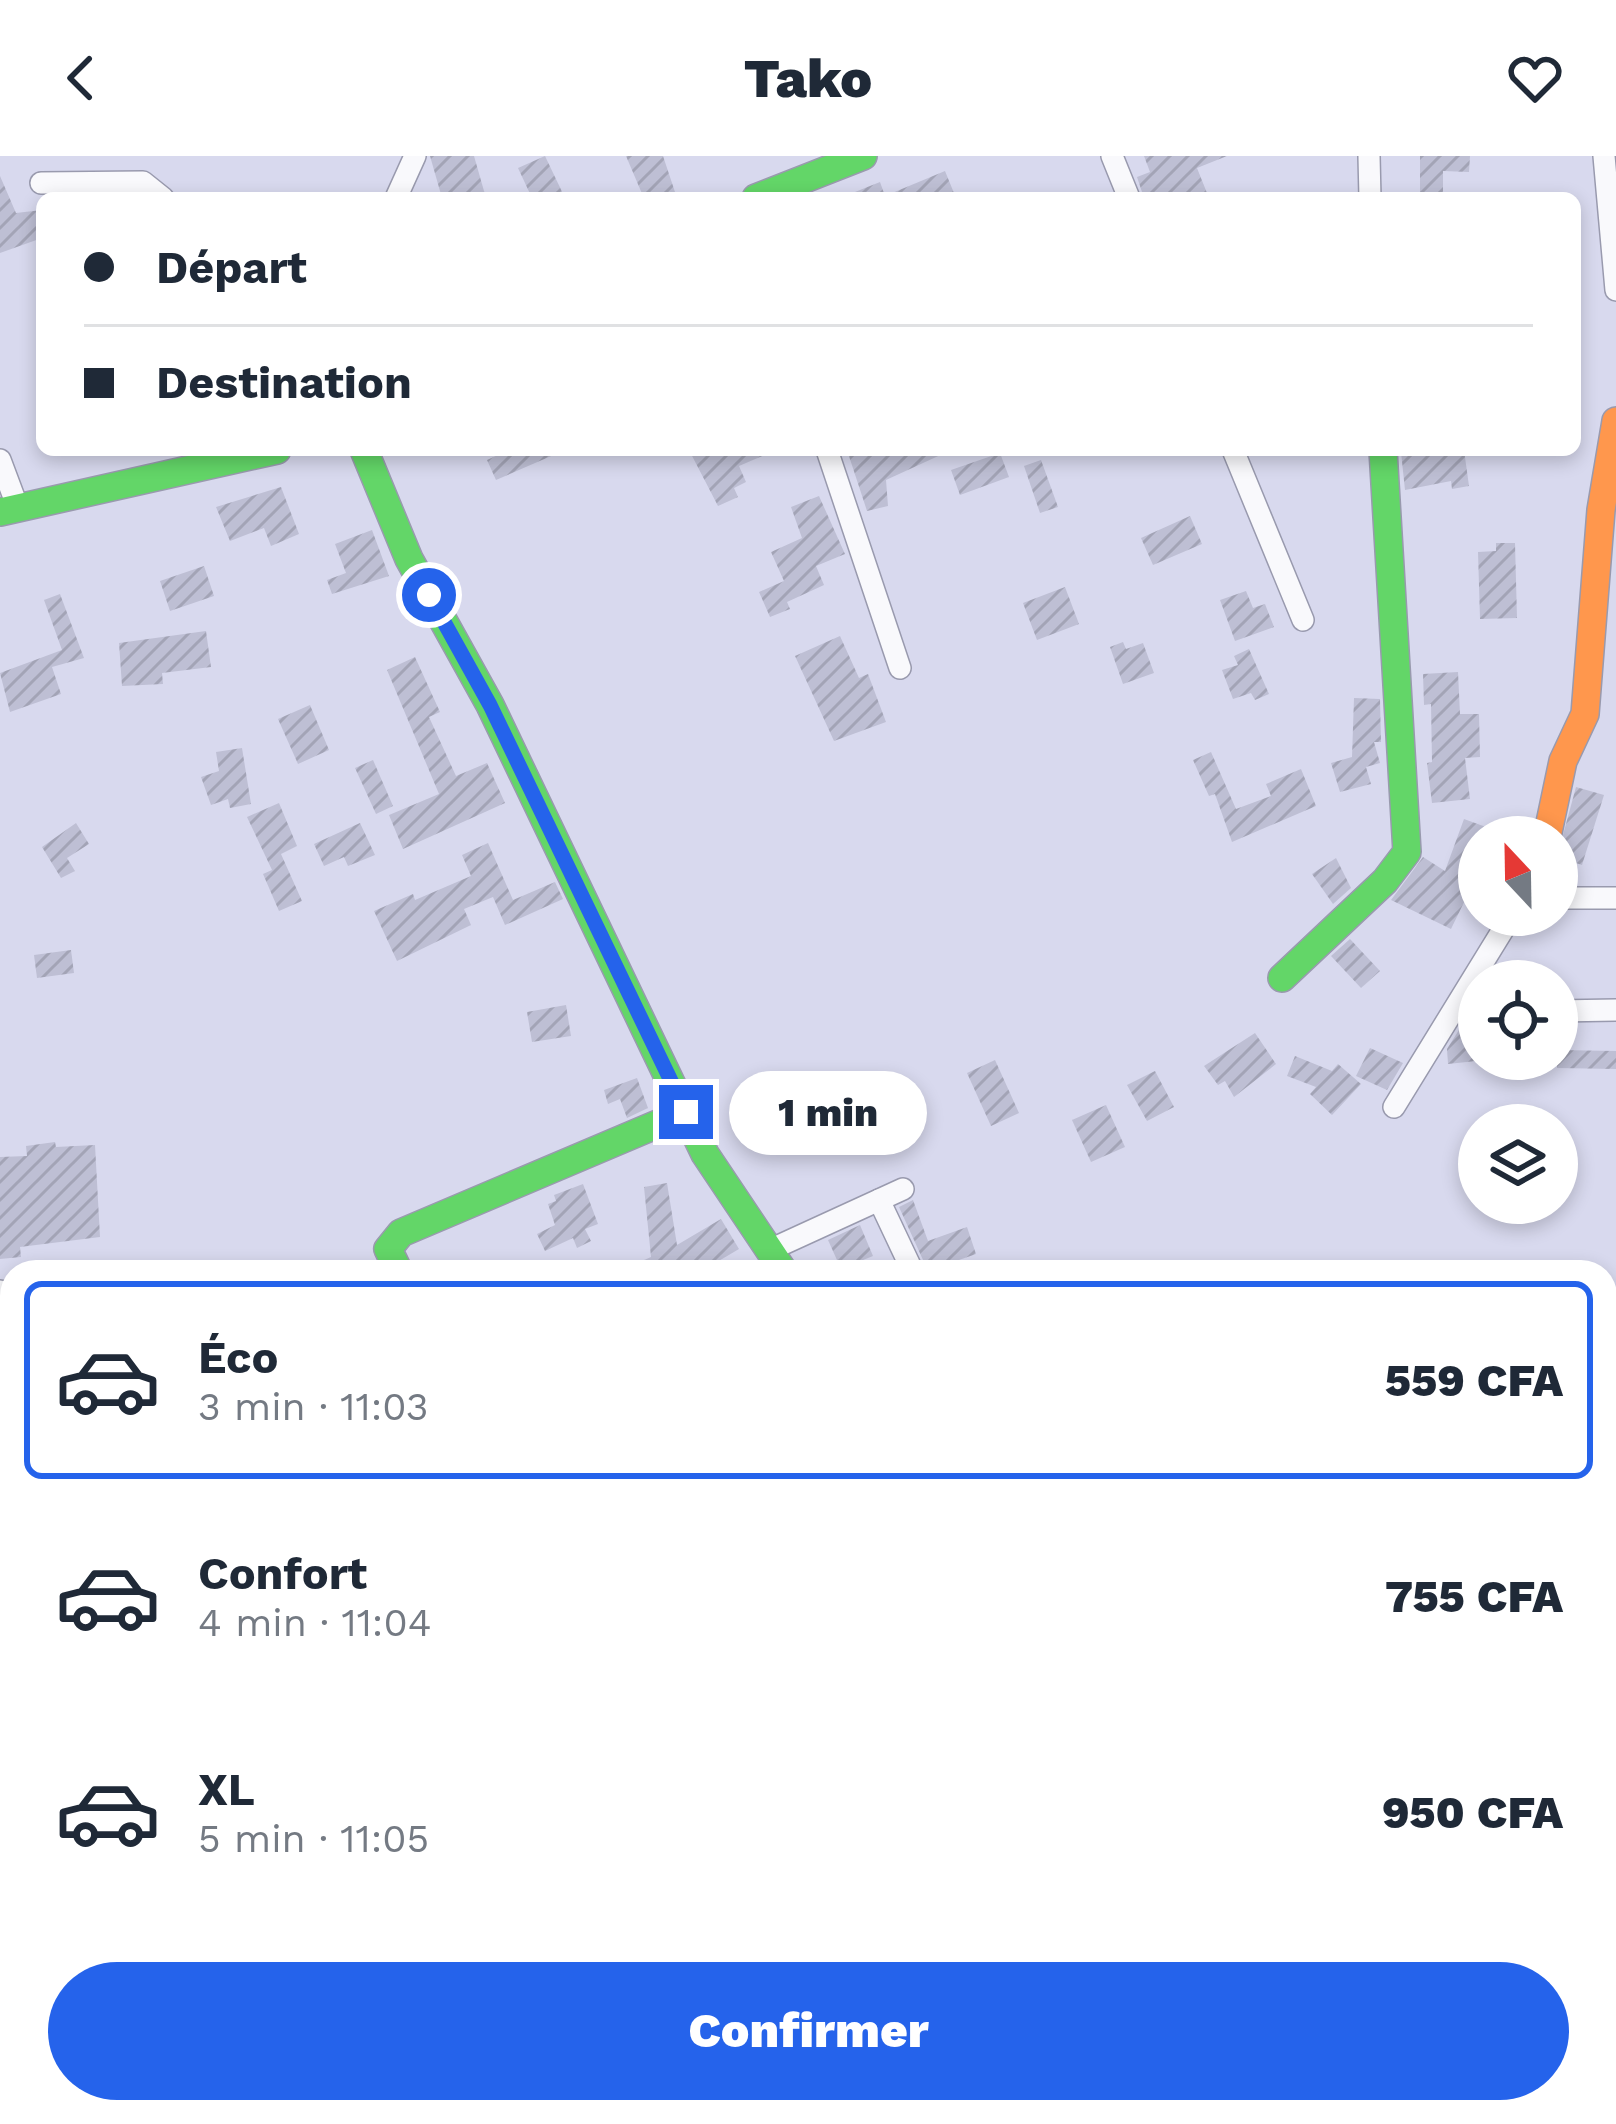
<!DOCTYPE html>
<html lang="fr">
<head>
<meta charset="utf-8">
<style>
  body { margin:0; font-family:"Work Sans",sans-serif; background:#f6f6f7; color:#1f2937; height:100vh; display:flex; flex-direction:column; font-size:45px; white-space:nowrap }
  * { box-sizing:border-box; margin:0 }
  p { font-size:39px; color:#747a83 }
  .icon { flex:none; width:66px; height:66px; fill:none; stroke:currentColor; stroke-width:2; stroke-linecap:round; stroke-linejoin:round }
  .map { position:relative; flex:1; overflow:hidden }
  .side { position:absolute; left:0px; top:1104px; width:1617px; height:864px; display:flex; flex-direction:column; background:#fff; border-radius:36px 36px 0 0; box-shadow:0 6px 18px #0003 }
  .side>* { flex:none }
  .top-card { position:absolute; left:36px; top:36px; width:1545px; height:264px; border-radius:18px; box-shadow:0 6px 18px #0003; display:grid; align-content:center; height:264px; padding:0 48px; background:#fff }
  .needle { width:78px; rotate:338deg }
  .fabs { position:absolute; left:1458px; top:660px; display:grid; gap:24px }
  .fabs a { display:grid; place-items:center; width:120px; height:120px; border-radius:50%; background:#fff; box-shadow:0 6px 18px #0003; font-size:60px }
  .end { position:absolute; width:54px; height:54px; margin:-27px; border:15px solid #2563eb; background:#fff; box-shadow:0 0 0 6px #fff }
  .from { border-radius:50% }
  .bubble { position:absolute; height:84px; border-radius:42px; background:#fff; box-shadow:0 6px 18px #0003; font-size:39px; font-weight:800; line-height:84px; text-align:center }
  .top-card b { display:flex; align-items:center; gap:42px; height:114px; font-size:45px }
  .top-card b+b { border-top:3px solid #e0e1e3 }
  .top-card i { width:30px; height:30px; background:#1f2937 }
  ul { padding:21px 0 0; list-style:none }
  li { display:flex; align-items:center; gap:36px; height:198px; margin:0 24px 18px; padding:0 24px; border:6px solid transparent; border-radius:18px }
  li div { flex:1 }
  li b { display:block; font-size:45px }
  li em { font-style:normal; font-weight:800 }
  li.on { border-color:#2563eb }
  li>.icon { width:108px; height:108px; stroke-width:1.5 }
  .button { display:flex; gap:24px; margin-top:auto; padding:24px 48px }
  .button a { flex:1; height:138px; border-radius:72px; background:#2563eb; color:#fff; font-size:48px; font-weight:800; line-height:138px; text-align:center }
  header { display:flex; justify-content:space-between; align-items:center; height:156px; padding:0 48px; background:#fff; font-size:54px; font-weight:800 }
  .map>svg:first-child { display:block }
</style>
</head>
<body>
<header><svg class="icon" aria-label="back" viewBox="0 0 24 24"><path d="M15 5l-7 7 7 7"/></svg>Tako<svg class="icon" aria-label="heart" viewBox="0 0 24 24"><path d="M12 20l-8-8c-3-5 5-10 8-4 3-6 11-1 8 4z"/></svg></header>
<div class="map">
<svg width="1616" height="1968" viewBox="0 0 1616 1968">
  <defs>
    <pattern id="building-hatch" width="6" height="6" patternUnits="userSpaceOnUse" patternTransform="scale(3)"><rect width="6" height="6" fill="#bebfd4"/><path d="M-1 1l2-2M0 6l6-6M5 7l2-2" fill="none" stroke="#a3a4b6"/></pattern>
  </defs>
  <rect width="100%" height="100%" fill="#d8d9ee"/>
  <g fill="url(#building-hatch)">
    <polygon points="430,0 474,0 486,42 442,42"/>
    <polygon points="545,0 565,42 532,42 518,12"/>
    <polygon points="626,0 663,0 677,42 643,40"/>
    <polygon points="1144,0 1227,0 1197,12 1209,42 1144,42 1137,21 1150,16"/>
    <polygon points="1420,0 1470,0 1469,16 1443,15 1443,40 1420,40"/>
    <polygon points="945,15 956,42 840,42 880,26 885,40"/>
    <polygon points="0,20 16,57 42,54 42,82 0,97"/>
    <polygon points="498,294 565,294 496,324 487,304 500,298"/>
    <polygon points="689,294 776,294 739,310 746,326 734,332 738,341 718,350"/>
    <polygon points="847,294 947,294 947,296 886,324 888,350 867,355"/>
    <polygon points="1464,294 1469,330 1452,333 1451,325 1405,334 1401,296"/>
    <polygon points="1000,297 1009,321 960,339 951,314"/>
    <polygon points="1041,304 1058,351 1040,357 1024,310"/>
    <polygon points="281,331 299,378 271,390 264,372 230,385 216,351"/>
    <polygon points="819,340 845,398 816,410 824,429 787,446 790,453 770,461 759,436 784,425 771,396 802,382 791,351"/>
    <polygon points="1190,360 1202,388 1153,409 1141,382"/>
    <polygon points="372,374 389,420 332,438 327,424 346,417 335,388"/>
    <polygon points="1496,387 1515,387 1517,462 1480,463 1478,396 1496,395"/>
    <polygon points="204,410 214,440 170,455 160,425"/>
    <polygon points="1065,431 1079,468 1037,484 1023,447"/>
    <polygon points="1246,435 1253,452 1265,448 1274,471 1235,485 1220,444"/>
    <polygon points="60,438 84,502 52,511 61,538 10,556 0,517 62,494 44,444"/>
    <polygon points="206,475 211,511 162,517 163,528 122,530 119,487"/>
    <polygon points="840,480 859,522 868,518 886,566 834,585 795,500"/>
    <polygon points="1123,486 1126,493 1143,487 1154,517 1123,528 1110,491"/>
    <polygon points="1249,493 1269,538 1255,544 1251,537 1233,543 1222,514 1238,509 1234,500"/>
    <polygon points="415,501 440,556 429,561 456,620 487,607 505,647 403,693 389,659 439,638 387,514"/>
    <polygon points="1458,516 1460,558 1479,558 1480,601 1465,602 1470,643 1432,647 1427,607 1432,606 1431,548 1424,549 1423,518"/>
    <polygon points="1354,542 1380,543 1381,586 1374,586 1380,607 1366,611 1371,628 1340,636 1331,607 1352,601"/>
    <polygon points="310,549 329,594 298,608 278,563"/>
    <polygon points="242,592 251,648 230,652 228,643 211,649 201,621 219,615 216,596"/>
    <polygon points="1211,596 1236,653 1271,640 1266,628 1301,613 1316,650 1232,686 1215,638 1209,640 1193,604"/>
    <polygon points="373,604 393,650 376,658 355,612"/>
    <polygon points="1576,631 1604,639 1582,709 1557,701"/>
    <polygon points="279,647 297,690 281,698 302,745 279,755 263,718 272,714 247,661"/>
    <polygon points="1464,663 1508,679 1479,681 1479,740 1469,736 1451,773 1391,744 1423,701 1445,715"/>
    <polygon points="76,667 89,688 67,702 75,715 61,722 42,691"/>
    <polygon points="360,667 375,699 348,710 344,701 324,710 314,688"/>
    <polygon points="488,687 513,744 555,726 563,743 505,769 493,741 464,753 471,769 397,805 374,755 413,738 415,744 471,720 462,699"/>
    <polygon points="1336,702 1351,732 1333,748 1312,718"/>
    <polygon points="1350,783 1380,815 1361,832 1331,800"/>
    <polygon points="71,794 74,817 37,822 34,799"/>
    <polygon points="566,849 571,880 532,886 527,856"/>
    <polygon points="1469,858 1476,905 1448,908 1447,893"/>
    <polygon points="1255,877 1276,908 1234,941 1225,925 1218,929 1204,910"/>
    <polygon points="1370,892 1403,907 1387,934 1356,920"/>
    <polygon points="1557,894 1616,895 1616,913 1557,912"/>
    <polygon points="1295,900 1332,915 1338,908 1361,928 1332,959 1310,938 1316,931 1287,920"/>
    <polygon points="995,904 1019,957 991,970 967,917"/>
    <polygon points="1155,915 1174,951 1147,965 1127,929"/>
    <polygon points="637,922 648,952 627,962 620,943 608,948 604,934"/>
    <polygon points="1106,949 1125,991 1091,1006 1072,964"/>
    <polygon points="783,956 791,977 752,992 744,971"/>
    <polygon points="55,986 56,991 95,989 100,1081 20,1091 21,1101 0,1103 0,1001 27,1000 26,990"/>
    <polygon points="667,1027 677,1089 721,1063 739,1093 700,1116 617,1116 651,1101 644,1031"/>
    <polygon points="583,1028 598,1068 585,1073 591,1085 577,1092 573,1082 545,1095 537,1078 555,1069 548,1048 556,1045 554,1039"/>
    <polygon points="913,1044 928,1085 967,1071 976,1098 928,1115 899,1051"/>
    <polygon points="860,1069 873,1100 841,1113 828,1084"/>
  </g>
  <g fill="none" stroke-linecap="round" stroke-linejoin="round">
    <g stroke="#999aae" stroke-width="24">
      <g id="street">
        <polyline points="1112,0 1129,42"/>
        <polyline points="1369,0 1370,42"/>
        <polyline points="1604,0 1616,134"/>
        <polyline points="41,27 143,26 163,42"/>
        <polyline points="396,42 415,0"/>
        <polyline points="827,294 900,512"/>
        <polyline points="1233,294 1303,464"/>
        <polyline points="0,304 18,352"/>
        <polyline points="1557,742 1616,742"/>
        <polyline points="1557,855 1616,854"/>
        <polyline points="1394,951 1512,759"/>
        <polyline points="879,1044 913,1116"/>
        <polyline points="772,1093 903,1033"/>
        <polyline points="0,1135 12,1137"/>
        <polyline points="0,1275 12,1275"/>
        <polyline points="0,1447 12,1452"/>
        <polyline points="1605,1846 1616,1858"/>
        <polyline points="1353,1956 1365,1968"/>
      </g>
    </g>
    <g stroke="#999aae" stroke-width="30">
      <g id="fast">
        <polyline points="756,42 863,0"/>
        <polyline points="364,294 409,403 490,549 705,998 784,1116"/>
        <polyline points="0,356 277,294"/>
        <polyline points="1282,822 1385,725 1407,696 1383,294"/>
        <polyline points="399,1116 388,1093 401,1077 686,956"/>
        <polyline points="1605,1897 1616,1890"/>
        <polyline points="1530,1968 1539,1956"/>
      </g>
    </g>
    <g stroke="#999aae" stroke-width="30">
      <polyline id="slow" points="1547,681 1563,605 1585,558 1601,354 1616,265"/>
    </g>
    <use href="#street" stroke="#f9f9fc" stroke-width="21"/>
    <use href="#fast" stroke="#63d668" stroke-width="27"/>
    <use href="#slow" stroke="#ff974d" stroke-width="27"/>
  </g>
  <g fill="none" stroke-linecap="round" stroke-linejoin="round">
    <polyline stroke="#2563eb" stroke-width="15" points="429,439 490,549 686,956"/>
  </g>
</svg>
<div class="fabs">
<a><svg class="needle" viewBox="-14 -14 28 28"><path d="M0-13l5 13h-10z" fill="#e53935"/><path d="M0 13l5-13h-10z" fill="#747a83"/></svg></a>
<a><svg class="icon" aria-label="locate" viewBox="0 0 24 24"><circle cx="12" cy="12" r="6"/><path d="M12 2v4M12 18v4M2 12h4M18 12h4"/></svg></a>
<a><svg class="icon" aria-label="layers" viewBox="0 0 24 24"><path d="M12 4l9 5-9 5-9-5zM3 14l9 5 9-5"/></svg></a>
</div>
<i class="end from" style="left:429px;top:439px"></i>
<i class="end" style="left:686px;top:956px"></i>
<div class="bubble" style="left:729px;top:915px;width:198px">1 min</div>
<div class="top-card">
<b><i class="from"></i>Départ</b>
<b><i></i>Destination</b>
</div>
<section class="side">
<ul>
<li class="on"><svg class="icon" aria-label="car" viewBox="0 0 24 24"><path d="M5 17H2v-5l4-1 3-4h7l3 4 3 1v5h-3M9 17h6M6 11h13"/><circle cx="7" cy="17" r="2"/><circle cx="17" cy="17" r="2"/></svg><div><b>Éco</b><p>3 min · 11:03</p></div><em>559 CFA</em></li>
<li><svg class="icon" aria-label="car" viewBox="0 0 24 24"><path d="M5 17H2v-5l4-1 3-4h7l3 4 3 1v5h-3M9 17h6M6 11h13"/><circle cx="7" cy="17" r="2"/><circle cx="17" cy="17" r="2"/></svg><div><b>Confort</b><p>4 min · 11:04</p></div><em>755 CFA</em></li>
<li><svg class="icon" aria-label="car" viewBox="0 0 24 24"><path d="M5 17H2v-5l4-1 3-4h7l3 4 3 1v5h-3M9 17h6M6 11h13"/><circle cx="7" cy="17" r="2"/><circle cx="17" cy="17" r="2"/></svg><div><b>XL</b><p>5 min · 11:05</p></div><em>950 CFA</em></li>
</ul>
<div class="button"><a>Confirmer</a></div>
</section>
</div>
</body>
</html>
